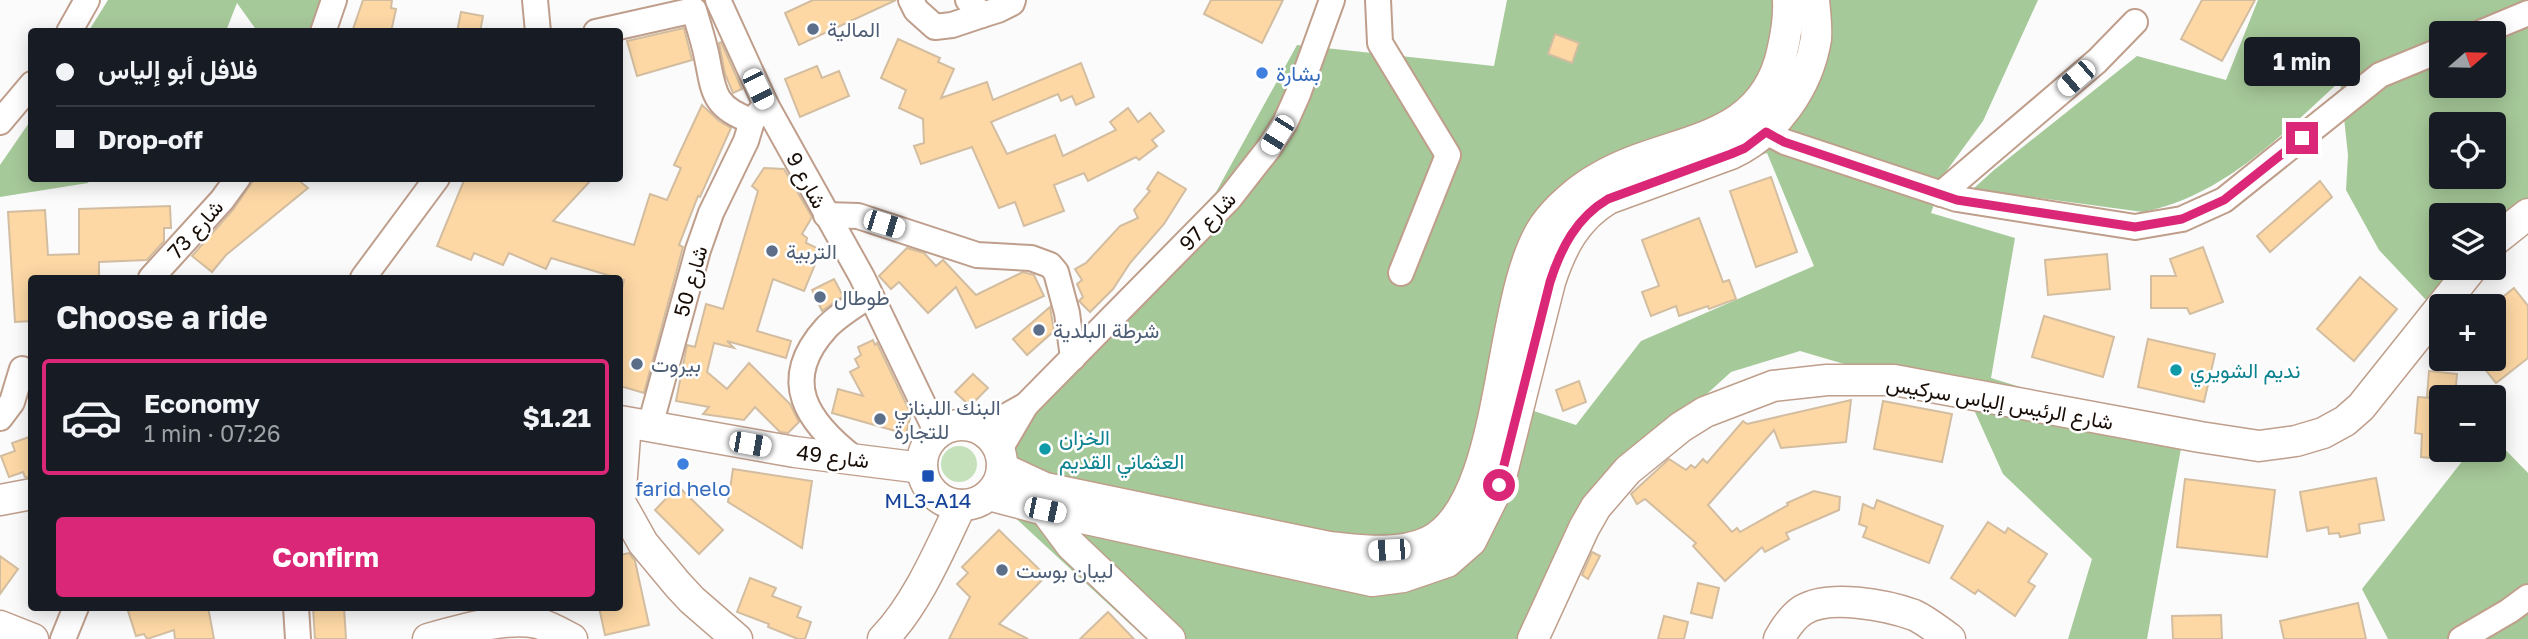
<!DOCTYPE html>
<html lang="en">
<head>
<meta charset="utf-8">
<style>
  body { margin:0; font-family:"Golos Text",Vazirmatn,sans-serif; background:#242831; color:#f1f3f6; height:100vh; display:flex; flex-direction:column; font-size:26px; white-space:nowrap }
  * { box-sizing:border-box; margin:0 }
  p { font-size:23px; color:#9ea1a6 }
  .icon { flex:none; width:38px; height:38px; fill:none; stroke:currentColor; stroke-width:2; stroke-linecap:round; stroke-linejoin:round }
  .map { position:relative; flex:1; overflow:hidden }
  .details { position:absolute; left:28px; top:275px; width:595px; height:336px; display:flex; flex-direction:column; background:#171b24; border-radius:7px; box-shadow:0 4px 18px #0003 }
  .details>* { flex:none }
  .top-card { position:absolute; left:28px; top:28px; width:595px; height:154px; border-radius:7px; box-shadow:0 4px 18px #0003; display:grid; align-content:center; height:154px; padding:0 28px; background:#171b24 }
  .needle { width:46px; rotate:70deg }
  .buttons { position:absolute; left:2429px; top:21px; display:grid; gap:14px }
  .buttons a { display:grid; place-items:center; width:77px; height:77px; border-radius:7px; background:#171b24; box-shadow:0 4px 18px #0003; font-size:35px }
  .end { position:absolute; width:32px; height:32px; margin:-16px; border:9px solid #db2777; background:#fff; box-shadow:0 0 0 4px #fff }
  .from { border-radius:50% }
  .bubble { position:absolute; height:49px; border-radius:7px; background:#171b24; box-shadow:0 4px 18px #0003; font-size:23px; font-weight:700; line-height:49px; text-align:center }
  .car { position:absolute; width:21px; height:42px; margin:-21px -10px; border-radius:9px; box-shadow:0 0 5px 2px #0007; background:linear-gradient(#fff 24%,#345 0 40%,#fff 0 76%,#345 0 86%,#fff 0) }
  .top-card b { display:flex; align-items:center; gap:24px; height:66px; font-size:26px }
  .top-card b+b { border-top:2px solid #363941 }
  .top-card i { width:18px; height:18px; background:#f1f3f6 }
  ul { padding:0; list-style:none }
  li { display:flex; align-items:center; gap:21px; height:116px; margin:0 14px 10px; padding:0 14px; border:4px solid transparent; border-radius:7px }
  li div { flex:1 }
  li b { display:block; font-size:26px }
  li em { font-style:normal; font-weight:700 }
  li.active { border-color:#db2777 }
  li>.icon { width:63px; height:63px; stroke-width:1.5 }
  h2 { padding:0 28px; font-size:32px; line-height:84px }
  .action { display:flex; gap:14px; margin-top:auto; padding:14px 28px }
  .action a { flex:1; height:80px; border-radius:7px; background:#db2777; color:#fff; font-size:28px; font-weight:700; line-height:80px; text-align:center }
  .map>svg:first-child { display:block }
</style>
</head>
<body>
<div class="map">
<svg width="2528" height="639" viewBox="0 0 2528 639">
  <rect width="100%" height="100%" fill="#fbfbfb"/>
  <circle fill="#c5e1bb" cx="959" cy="464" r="18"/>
  <g fill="#a6c999" fill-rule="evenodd">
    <polygon points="108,0 323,0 311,31 257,31 237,3 226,31 88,32"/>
    <path d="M1507,0H2038L1983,121L1945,173L1931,213L2015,238L1991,378L2183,437L2147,639H2068L2092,559L2003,474L1970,401L1800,351L1731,372L1654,442L1563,569L1518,639H1146L996,500L995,427L1216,192L1297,45L1494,66ZM1767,153L1814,266L1641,341L1576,425L1504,401L1594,210Z"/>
    <path d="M2258,0H2528V200L2494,228V215H2441V268H2454L2428,302L2379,250L2346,190L2348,155L2340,81C2282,135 2223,196 2143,212L1973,189L1994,170L2137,56L2226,80ZM2441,33H2494V86H2441ZM2441,124H2494V177H2441Z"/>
    <polygon points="31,120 32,178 90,179 88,183 0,197 0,165"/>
    <polygon points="2494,438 2528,473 2528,639 2388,639 2362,589 2471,450 2494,450"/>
  </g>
  <g fill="#fdd8a5" stroke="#d3bda0" stroke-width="2">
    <polygon points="363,0 392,0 391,8 396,9 391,32 352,32"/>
    <polygon points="813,0 896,0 799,45 785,13"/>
    <polygon points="1211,0 1283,0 1262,43 1204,14"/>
    <polygon points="2202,0 2255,0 2222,61 2181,39"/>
    <polygon points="461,12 483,16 480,32 457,32"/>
    <polygon points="684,28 692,60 637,76 627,41"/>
    <polygon points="1555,34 1579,43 1572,63 1548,54"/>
    <polygon points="898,39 940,58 938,62 954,69 941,98 987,82 993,100 1081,63 1094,97 1076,105 1072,96 1061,101 1058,94 991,122 1007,154 1055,135 1063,156 1116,130 1110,122 1128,108 1138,122 1150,113 1164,131 1152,140 1157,146 1139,160 1136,157 1088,181 1084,173 1054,185 1064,211 1024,226 1015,202 999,208 972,147 921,164 914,146 924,143 923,119 899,108 906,90 881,78"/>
    <polygon points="721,42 742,89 733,93 725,74 719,43"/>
    <polygon points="817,66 822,78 839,71 849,96 800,117 785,79"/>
    <polygon points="702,105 719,121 731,128 700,197 698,196 679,245 683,247 644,393 620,386 620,300 624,280 551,258 546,269 509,253 503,265 474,253 471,260 437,246 465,178 593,178 553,221 634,245 650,194 667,200 681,168 674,165"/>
    <polygon points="764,168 784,169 812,217 802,234 807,238 806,243 821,250 804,291 773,279 757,331 791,341 786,358 727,341 734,348 714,343 707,372 727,389 749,363 790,404 799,422 788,433 780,432 755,407 744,420 703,414 709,407 676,401 687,345 695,347 706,304 723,309 758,191 752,186"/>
    <polygon points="1158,172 1186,189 1164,224 1130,263 1113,289 1090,312 1079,301 1083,297 1077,284 1082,280 1075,269 1086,263 1120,226 1138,218 1134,210 1150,191 1147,189"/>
    <polygon points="1771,177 1797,252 1756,267 1730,191"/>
    <polygon points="255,178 296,178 308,188 226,255 212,272 192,256 233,210"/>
    <polygon points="2320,181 2332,197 2270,252 2257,236"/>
    <polygon points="170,206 171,228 164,228 164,241 147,260 99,262 99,278 32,278 32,321 15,322 8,212 45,210 48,255 79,254 79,209"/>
    <polygon points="1699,218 1723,282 1729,280 1736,299 1709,309 1708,306 1679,316 1676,306 1651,316 1642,292 1659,286 1642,240"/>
    <polygon points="2203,247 2223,302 2190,314 2187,308 2151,308 2151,276 2176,276 2170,259"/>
    <polygon points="907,248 924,253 936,266 943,260 976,295 1023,272 1034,275 1044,296 976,328 956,287 928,313 899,282 891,289 879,276"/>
    <polygon points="2107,254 2110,289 2048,295 2045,260"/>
    <polygon points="2360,277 2397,309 2354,361 2317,329"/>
    <polygon points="834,279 843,296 822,311 812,290"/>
    <polygon points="2514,288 2528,306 2528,358 2496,383 2477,359 2494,359 2494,304"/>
    <polygon points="1050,307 1054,331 1027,355 1013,339"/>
    <polygon points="2044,316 2114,337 2103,377 2032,357"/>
    <polygon points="2148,339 2215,354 2204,402 2138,387"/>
    <polygon points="873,340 875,345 877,343 911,414 906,434 832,413 838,389 863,396 850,372 859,367 855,359 861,355 858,347"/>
    <polygon points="2429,371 2457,374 2455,397 2427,397"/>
    <polygon points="973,374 988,388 970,406 955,392"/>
    <polygon points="1579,381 1586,402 1563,411 1556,390"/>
    <polygon points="2418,397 2441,399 2441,459 2421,457 2422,434 2415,433"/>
    <polygon points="1851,400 1846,442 1781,448 1774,430 1708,505 1732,532 1737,528 1740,532 1788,505 1787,503 1814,491 1840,497 1839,510 1786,533 1789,539 1765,552 1762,547 1725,581 1693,546 1696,543 1645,499 1637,504 1631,494 1669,459 1686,470 1691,465 1695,468 1703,459 1707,463 1743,421 1747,424"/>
    <polygon points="1883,401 1952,414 1942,462 1874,449"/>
    <polygon points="32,436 32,477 25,477 23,472 9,477 1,456 15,451 12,443"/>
    <polygon points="733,469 812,481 802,548 728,502"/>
    <polygon points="2376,478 2384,520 2359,524 2360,533 2340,537 2339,533 2329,534 2328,527 2307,531 2300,492"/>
    <polygon points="2185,479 2275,490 2267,557 2177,547"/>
    <polygon points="678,486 723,530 699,554 655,510"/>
    <polygon points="1877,500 1943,526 1929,563 1863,537 1867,527 1859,524 1863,504 1874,509"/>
    <polygon points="1988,522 2005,533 2008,528 2047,554 2028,582 2035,586 2015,616 1978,590 1975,594 1951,578"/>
    <polygon points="999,530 1046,576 999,624 1028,639 949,639 970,597 957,584 968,573 962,567"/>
    <polygon points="1592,552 1600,556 1588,579 1582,575"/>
    <polygon points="629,553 635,561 649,625 605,635 599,607 620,607 620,555"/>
    <polygon points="0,556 18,569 0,594"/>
    <polygon points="750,578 776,588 772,596 801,607 797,617 811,622 805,639 798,639 768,627 769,624 737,612"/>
    <polygon points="1698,583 1719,588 1712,618 1691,613"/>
    <polygon points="2358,603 2366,639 2284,639 2280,621"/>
    <polygon points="139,607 208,607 214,639 175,639 174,630 147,639 144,634 136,636 128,611"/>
    <polygon points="313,607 344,607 346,639 315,639"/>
    <polygon points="1108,612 1134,639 1080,639"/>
    <polygon points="2221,615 2222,639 2173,639 2172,616"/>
    <polygon points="1664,616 1688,622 1684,639 1658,639"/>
  </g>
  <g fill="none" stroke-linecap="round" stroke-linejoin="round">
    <g stroke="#bf9e8b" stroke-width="28">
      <g id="minor">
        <polyline points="535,0 538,32"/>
        <polyline points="718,0 766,105 862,277 937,433"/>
        <polyline points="911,0 916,10 935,27 952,25 982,15"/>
        <polyline points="968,0 982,15 998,10 1012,3 1013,0"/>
        <polyline points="1378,0 1380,43 1448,155 1401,273"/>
        <polyline points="69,32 87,0"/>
        <polyline points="323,32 334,0"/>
        <path d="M596,32L694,10C698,24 703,39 706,53C714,90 711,107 752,121"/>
        <polyline points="2480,33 2528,13"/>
        <polyline points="0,122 32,84"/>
        <polyline points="1766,132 1785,142 1957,199 2135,227 2182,219 2224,200 2380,75 2441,50"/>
        <polyline points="1941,194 2097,61 2135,22"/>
        <polyline points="826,215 858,216 977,255 1031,258 1050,265 1056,272 1067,313 1073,358"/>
        <polyline points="151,278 222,200 238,178"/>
        <polyline points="363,278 437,178"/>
        <polyline points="0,418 12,402 22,369"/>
        <polyline points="650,426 698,250 711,213 746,141 752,121 766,105"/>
        <polyline points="981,430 1026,405 1229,199 1269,148 1285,123 1298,94 1332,0"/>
        <polyline points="999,451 1026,405"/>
        <path d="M855,459C807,422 778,381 826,328C838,315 856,305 870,295"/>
        <polyline points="296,607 298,639"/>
        <polyline points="63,639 76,607"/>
        <polyline points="2461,639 2509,611 2528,597"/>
      </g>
    </g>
    <g stroke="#bf9e8b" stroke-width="33">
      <g id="major">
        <polyline points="2494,241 2528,214"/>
        <polyline points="620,421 795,452 922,468"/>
        <polyline points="626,423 620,502 643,543 678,585 692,600 737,639"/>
        <circle cx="962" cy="465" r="40"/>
        <path d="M1002,468L1045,488L1329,547C1361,550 1397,556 1428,542C1508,504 1495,298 1544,226C1557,207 1580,188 1600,177C1667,137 1761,147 1782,52C1786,35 1789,18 1788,0"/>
        <path d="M989,495L1045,510L1372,581L1403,577L1447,562L1471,541L1499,485L1550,282C1561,248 1576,218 1608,199L1731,154C1776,133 1808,87 1816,39C1817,26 1815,12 1814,0"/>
        <polyline points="0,500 32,494"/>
        <polyline points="1045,501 1045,510 1071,545 1170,639"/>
        <polyline points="0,626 33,639"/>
        <path d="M428,639C456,631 508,616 537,623C549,626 561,633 572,639"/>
        <path d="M883,639C917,604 940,549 961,505"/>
        <polyline points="1533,639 1584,528 1596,507 1628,470 1681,427 1705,412 1773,386 1827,380 1894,380 2200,437 2259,446 2296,441 2323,433 2345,421 2361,407 2472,268"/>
        <path d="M1779,639C1785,628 1792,617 1803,610C1829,594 1886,605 1914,615C1927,621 1939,631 1950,639"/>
      </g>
    </g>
    <use href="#minor" stroke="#fff" stroke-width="24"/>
    <use href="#major" stroke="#fff" stroke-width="30"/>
  </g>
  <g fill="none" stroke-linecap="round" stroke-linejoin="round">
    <path stroke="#db2777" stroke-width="9" d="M1499,485L1550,282C1561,248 1576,218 1608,199L1731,154L1745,148L1766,132L1784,142L1957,200L2135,227L2182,219L2224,200L2302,138"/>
  </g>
  <g fill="#5c6f8a" stroke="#fff" stroke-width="2.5">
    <circle cx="813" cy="29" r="7"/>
    <circle cx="772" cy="251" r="7"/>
    <circle cx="820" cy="297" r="7"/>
    <circle cx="1039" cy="330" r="7"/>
    <circle cx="637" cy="364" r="7"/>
    <circle cx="880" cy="419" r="7"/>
    <circle cx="1002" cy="570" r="7"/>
  </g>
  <g fill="#3f7fe0" stroke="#fff" stroke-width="2.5">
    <circle cx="1262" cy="73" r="7"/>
    <circle cx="683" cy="464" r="7"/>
  </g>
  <g fill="#0f9aa8" stroke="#fff" stroke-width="2.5">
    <circle cx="2176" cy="370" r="7"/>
    <circle cx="1045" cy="449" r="7"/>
  </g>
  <rect fill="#1a4fb4" stroke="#fff" stroke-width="2.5" x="921" y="469" width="14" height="14" rx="3.5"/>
  <g text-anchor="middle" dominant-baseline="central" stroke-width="5" stroke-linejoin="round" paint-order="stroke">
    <g font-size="21" fill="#4e5e75" stroke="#fff" text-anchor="start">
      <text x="827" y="29">المالية</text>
      <text x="786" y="251">التربية</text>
      <text x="834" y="297">طوطال</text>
      <text x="1053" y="330">شرطة البلدية</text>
      <text x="651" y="364">بيروت</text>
      <text x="894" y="407">البنك اللبناني<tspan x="894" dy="24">للتجارة</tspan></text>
      <text x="1016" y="570">ليبان بوست</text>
    </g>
    <g font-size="21" fill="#366cbe" stroke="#fff" text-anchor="start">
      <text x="1276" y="73">بشارة</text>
      <text x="683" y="488" text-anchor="middle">farid helo</text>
    </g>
    <g font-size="21" fill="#190e07" stroke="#fff">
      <text transform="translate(807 180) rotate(61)">شارع 9</text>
      <text transform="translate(1207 221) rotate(-47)">شارع 97</text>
      <text transform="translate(195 229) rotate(-48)">شارع 73</text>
      <text transform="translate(690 281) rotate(-74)">شارع 50</text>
      <text transform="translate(2000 402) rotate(10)">شارع الرئيس إلياس سركيس</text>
      <text transform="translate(833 456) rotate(7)">شارع 49</text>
    </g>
    <g font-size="21" fill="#0d838f" stroke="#fff" text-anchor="start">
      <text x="2190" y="370">نديم الشويري</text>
      <text x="1059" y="437">الخزان<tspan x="1059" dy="24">العثماني القديم</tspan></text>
    </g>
    <g font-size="21" fill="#164399" stroke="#fff">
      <text x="928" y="500">ML3-A14</text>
    </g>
  </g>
</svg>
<div class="buttons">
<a><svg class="needle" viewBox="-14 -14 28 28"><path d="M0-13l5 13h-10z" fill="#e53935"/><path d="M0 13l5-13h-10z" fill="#9ea1a6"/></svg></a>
<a><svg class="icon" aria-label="locate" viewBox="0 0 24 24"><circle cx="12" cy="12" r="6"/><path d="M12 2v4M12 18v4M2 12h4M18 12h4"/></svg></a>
<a><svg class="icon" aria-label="layers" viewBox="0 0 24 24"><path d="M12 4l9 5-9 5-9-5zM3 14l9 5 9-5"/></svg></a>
<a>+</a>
<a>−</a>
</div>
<i class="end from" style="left:1499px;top:485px"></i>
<i class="end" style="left:2302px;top:138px"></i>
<div class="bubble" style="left:2244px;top:37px;width:116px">1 min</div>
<i class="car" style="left:2076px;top:78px;rotate:229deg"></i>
<i class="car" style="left:758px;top:89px;rotate:154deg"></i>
<i class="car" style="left:1277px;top:135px;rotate:212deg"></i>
<i class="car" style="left:884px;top:224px;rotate:107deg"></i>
<i class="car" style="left:750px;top:444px;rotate:100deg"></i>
<i class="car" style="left:1045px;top:510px;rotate:102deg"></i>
<i class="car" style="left:1389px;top:550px;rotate:267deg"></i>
<div class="top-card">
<b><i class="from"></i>فلافل أبو إلياس</b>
<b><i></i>Drop-off</b>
</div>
<section class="details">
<h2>Choose a ride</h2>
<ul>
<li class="active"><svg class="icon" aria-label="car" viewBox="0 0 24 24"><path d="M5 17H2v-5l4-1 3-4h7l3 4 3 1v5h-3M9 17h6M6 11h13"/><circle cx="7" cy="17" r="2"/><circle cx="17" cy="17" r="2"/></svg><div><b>Economy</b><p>1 min · 07:26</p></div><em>$1.21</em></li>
</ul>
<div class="action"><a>Confirm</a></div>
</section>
</div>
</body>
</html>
